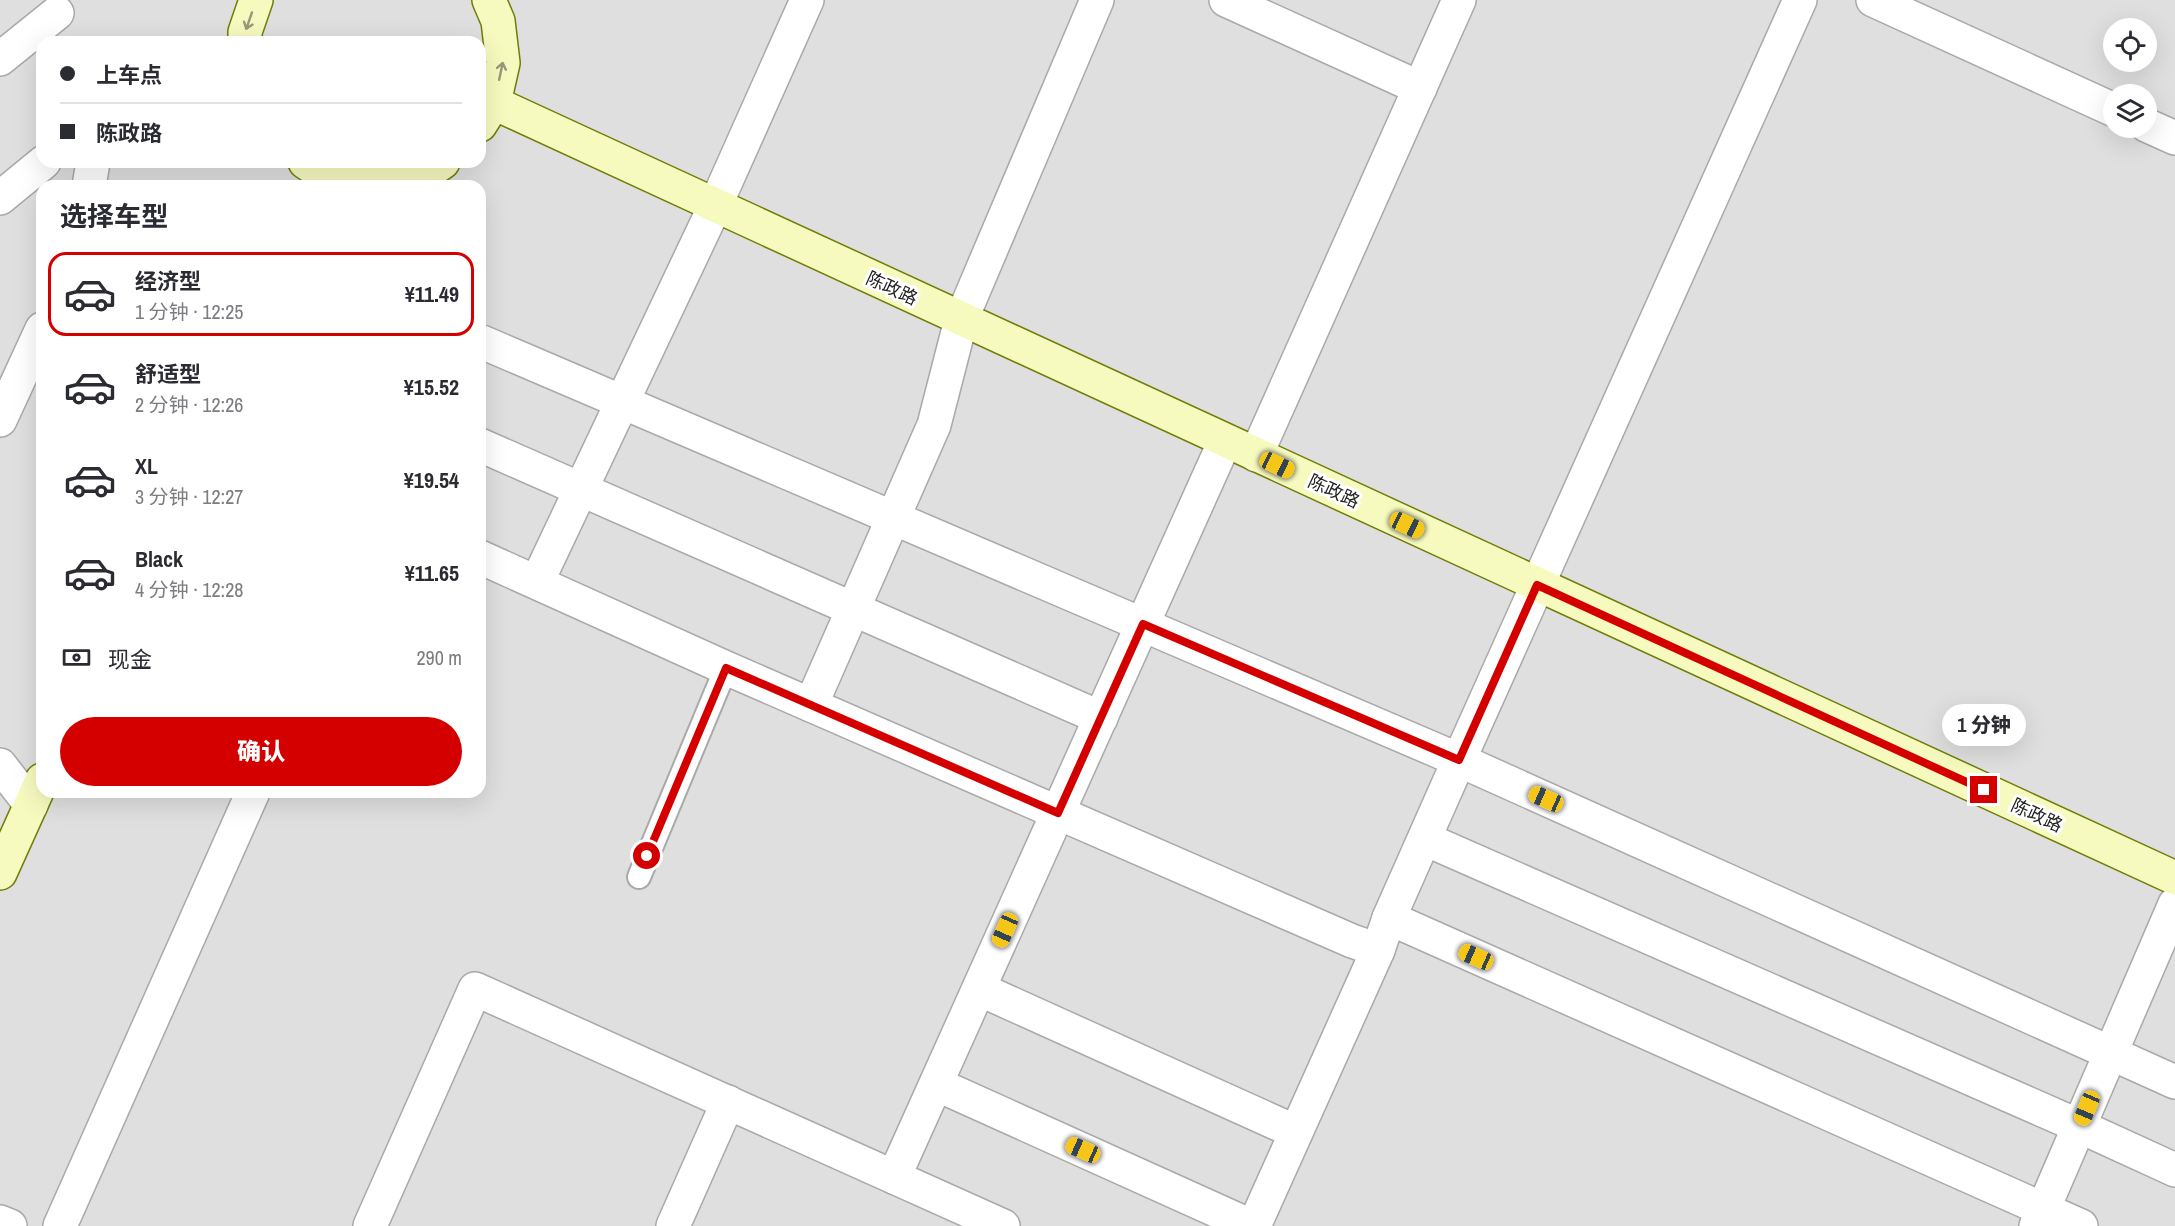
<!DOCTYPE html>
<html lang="zh">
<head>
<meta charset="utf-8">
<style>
  body { margin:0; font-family:"Archivo Narrow","Noto Sans SC",sans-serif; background:#f2f2f3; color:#2b2b33; height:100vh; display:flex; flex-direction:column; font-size:22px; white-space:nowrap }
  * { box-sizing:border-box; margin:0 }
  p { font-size:20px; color:#7c7c81 }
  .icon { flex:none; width:33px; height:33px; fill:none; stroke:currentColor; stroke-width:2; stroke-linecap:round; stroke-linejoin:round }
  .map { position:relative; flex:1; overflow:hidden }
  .drawer { position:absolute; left:36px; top:180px; width:450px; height:618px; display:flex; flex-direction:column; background:#fff; border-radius:18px; box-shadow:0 6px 24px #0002 }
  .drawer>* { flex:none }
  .guide { position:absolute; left:36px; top:36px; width:450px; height:132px; border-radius:18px; box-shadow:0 6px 24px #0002; display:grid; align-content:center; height:132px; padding:0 24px; background:#fff }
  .fabs { position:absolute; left:2103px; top:18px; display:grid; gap:12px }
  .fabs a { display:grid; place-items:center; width:54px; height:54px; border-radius:50%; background:#fff; box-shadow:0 6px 24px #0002; font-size:30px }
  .end { position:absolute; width:27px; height:27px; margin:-14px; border:8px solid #d40000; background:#fff; box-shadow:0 0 0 3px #fff }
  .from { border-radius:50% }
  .bubble { position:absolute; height:42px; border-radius:21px; background:#fff; box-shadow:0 6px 24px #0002; font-size:20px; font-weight:800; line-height:42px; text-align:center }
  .car { position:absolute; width:18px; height:36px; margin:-18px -9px; border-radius:8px; box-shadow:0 0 4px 2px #0007; background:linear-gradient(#f5c518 24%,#345 0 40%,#f5c518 0 76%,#345 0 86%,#f5c518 0) }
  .guide b { display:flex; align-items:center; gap:21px; height:57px; font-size:22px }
  .guide b+b { border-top:2px solid #e1e1e2 }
  .guide i { width:15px; height:15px; background:#2b2b33 }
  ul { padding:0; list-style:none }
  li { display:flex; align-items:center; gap:18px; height:84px; margin:0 12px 9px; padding:0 12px; border:3px solid transparent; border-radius:18px }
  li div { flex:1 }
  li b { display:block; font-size:22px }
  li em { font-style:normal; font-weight:800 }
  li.current { border-color:#d40000 }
  li>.icon { width:54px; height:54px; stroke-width:1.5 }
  h2 { padding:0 24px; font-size:27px; line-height:72px }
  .pay { display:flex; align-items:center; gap:15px; height:66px; padding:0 24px; font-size:22px }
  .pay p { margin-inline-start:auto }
  .button { display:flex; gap:12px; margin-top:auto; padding:12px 24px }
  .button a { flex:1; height:69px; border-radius:36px; background:#d40000; color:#fff; font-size:24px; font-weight:800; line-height:69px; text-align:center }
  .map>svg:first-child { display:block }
</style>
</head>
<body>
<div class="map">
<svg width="2175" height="1226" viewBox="0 0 2175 1226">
  <rect width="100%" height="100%" fill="#f2efe9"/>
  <path fill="#e0dfdf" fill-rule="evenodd" d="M0,0H2175V1226H0ZM2114,28H2146V62H2114ZM42,42H480V162H42ZM2114,94H2146V128H2114ZM42,186H480V792H42Z"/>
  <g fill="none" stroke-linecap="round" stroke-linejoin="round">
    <g stroke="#a9a9a9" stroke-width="26">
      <polyline id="lane" points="639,877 726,668"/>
    </g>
    <g stroke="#a9a9a9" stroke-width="36">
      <g id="street">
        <polyline points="1226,0 1420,88"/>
        <polyline points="1873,0 2114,110"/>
        <polyline points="0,59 57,13"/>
        <polyline points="2146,125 2175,138"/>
        <polyline points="89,186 93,162"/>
        <polyline points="0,198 44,162"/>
        <polyline points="480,346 482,342 1459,760 2175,1082"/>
        <polyline points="0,420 42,329"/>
        <polyline points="480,445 1101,718"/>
        <polyline points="1256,455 1459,0"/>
        <polyline points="480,557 726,668 1352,941 1378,950"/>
        <polyline points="537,582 715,206 807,0"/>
        <polyline points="811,705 934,425 961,320 1097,0"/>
        <polyline points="0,765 31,805"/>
        <polyline points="1425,839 2079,1126 2175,1170"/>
        <polyline points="1389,918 2081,1226"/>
        <polyline points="979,989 1296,1132"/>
        <polyline points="936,1084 1251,1226"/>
        <polyline points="894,1177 1225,441"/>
        <polyline points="0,1222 10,1226"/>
        <polyline points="60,1226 253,792"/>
        <polyline points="370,1226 475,989 1003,1226"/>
        <polyline points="673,1226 728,1102"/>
        <polyline points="1254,1226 1378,950 1389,918 1459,760 1800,0"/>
        <polyline points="2036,1226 2175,904"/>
      </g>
    </g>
    <g stroke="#707d05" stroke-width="36">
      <g id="secondary">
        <polyline points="245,42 245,32 256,0"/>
        <polyline points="494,103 2175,878"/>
        <polyline points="480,125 494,103 503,63 498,21 489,0"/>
        <path d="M305,162C338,187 410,188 443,162"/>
        <polyline points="0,873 42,780"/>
      </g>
    </g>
    <use href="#lane" stroke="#fff" stroke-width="22"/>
    <use href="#street" stroke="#fff" stroke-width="33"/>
    <use href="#secondary" stroke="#f7fabf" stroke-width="33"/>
  </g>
  <defs><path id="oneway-shaft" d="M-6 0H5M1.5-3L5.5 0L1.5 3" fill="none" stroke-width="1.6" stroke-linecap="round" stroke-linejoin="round" transform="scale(1.5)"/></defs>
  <g stroke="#979978">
    <use href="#oneway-shaft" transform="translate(249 21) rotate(109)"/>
    <use href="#oneway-shaft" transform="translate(501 71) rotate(-78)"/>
  </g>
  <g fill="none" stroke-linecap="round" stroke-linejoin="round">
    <polyline stroke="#d40000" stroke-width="8" points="647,856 726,668 1058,813 1143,624 1459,760 1537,585 1984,790"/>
  </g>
  <g text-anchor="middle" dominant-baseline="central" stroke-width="6" stroke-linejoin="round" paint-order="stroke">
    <g font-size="18" fill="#222" stroke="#fff">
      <text transform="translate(892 288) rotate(25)">陈政路</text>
      <text transform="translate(1334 491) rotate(25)">陈政路</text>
      <text transform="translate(2037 815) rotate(25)">陈政路</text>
    </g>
  </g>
</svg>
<div class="fabs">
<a><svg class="icon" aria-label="locate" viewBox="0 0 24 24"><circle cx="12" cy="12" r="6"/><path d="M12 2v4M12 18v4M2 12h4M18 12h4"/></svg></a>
<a><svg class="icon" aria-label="layers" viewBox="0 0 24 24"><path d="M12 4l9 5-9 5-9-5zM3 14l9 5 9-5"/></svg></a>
</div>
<i class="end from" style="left:647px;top:856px"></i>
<i class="end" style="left:1984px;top:790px"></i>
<div class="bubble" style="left:1942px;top:704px;width:84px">1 分钟</div>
<i class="car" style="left:1277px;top:465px;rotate:115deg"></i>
<i class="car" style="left:1407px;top:525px;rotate:115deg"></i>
<i class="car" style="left:1546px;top:799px;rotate:294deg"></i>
<i class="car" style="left:1005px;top:930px;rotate:204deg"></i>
<i class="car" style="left:1476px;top:957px;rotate:294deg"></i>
<i class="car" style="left:2087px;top:1108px;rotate:203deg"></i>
<i class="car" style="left:1083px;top:1150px;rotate:294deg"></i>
<div class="guide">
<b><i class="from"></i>上车点</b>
<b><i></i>陈政路</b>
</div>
<section class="drawer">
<h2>选择车型</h2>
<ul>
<li class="current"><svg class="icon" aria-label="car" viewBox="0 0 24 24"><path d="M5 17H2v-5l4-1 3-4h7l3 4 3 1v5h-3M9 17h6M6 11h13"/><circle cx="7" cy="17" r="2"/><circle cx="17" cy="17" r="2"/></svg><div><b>经济型</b><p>1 分钟 · 12:25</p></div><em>¥11.49</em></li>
<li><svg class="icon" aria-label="car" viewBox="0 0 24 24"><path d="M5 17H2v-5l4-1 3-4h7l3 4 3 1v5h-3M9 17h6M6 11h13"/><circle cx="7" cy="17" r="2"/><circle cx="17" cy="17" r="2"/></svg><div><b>舒适型</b><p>2 分钟 · 12:26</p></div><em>¥15.52</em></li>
<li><svg class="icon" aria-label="car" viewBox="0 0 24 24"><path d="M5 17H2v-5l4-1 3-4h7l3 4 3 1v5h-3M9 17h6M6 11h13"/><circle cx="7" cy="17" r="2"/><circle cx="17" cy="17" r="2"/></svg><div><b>XL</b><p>3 分钟 · 12:27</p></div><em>¥19.54</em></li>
<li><svg class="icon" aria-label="car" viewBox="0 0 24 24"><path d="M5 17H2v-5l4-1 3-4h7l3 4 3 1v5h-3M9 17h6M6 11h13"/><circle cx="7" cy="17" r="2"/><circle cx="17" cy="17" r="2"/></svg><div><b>Black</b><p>4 分钟 · 12:28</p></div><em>¥11.65</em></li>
</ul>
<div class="pay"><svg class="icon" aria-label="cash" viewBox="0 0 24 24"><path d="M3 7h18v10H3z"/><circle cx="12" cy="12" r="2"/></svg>现金<p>290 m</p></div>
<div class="button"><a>确认</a></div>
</section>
</div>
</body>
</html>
